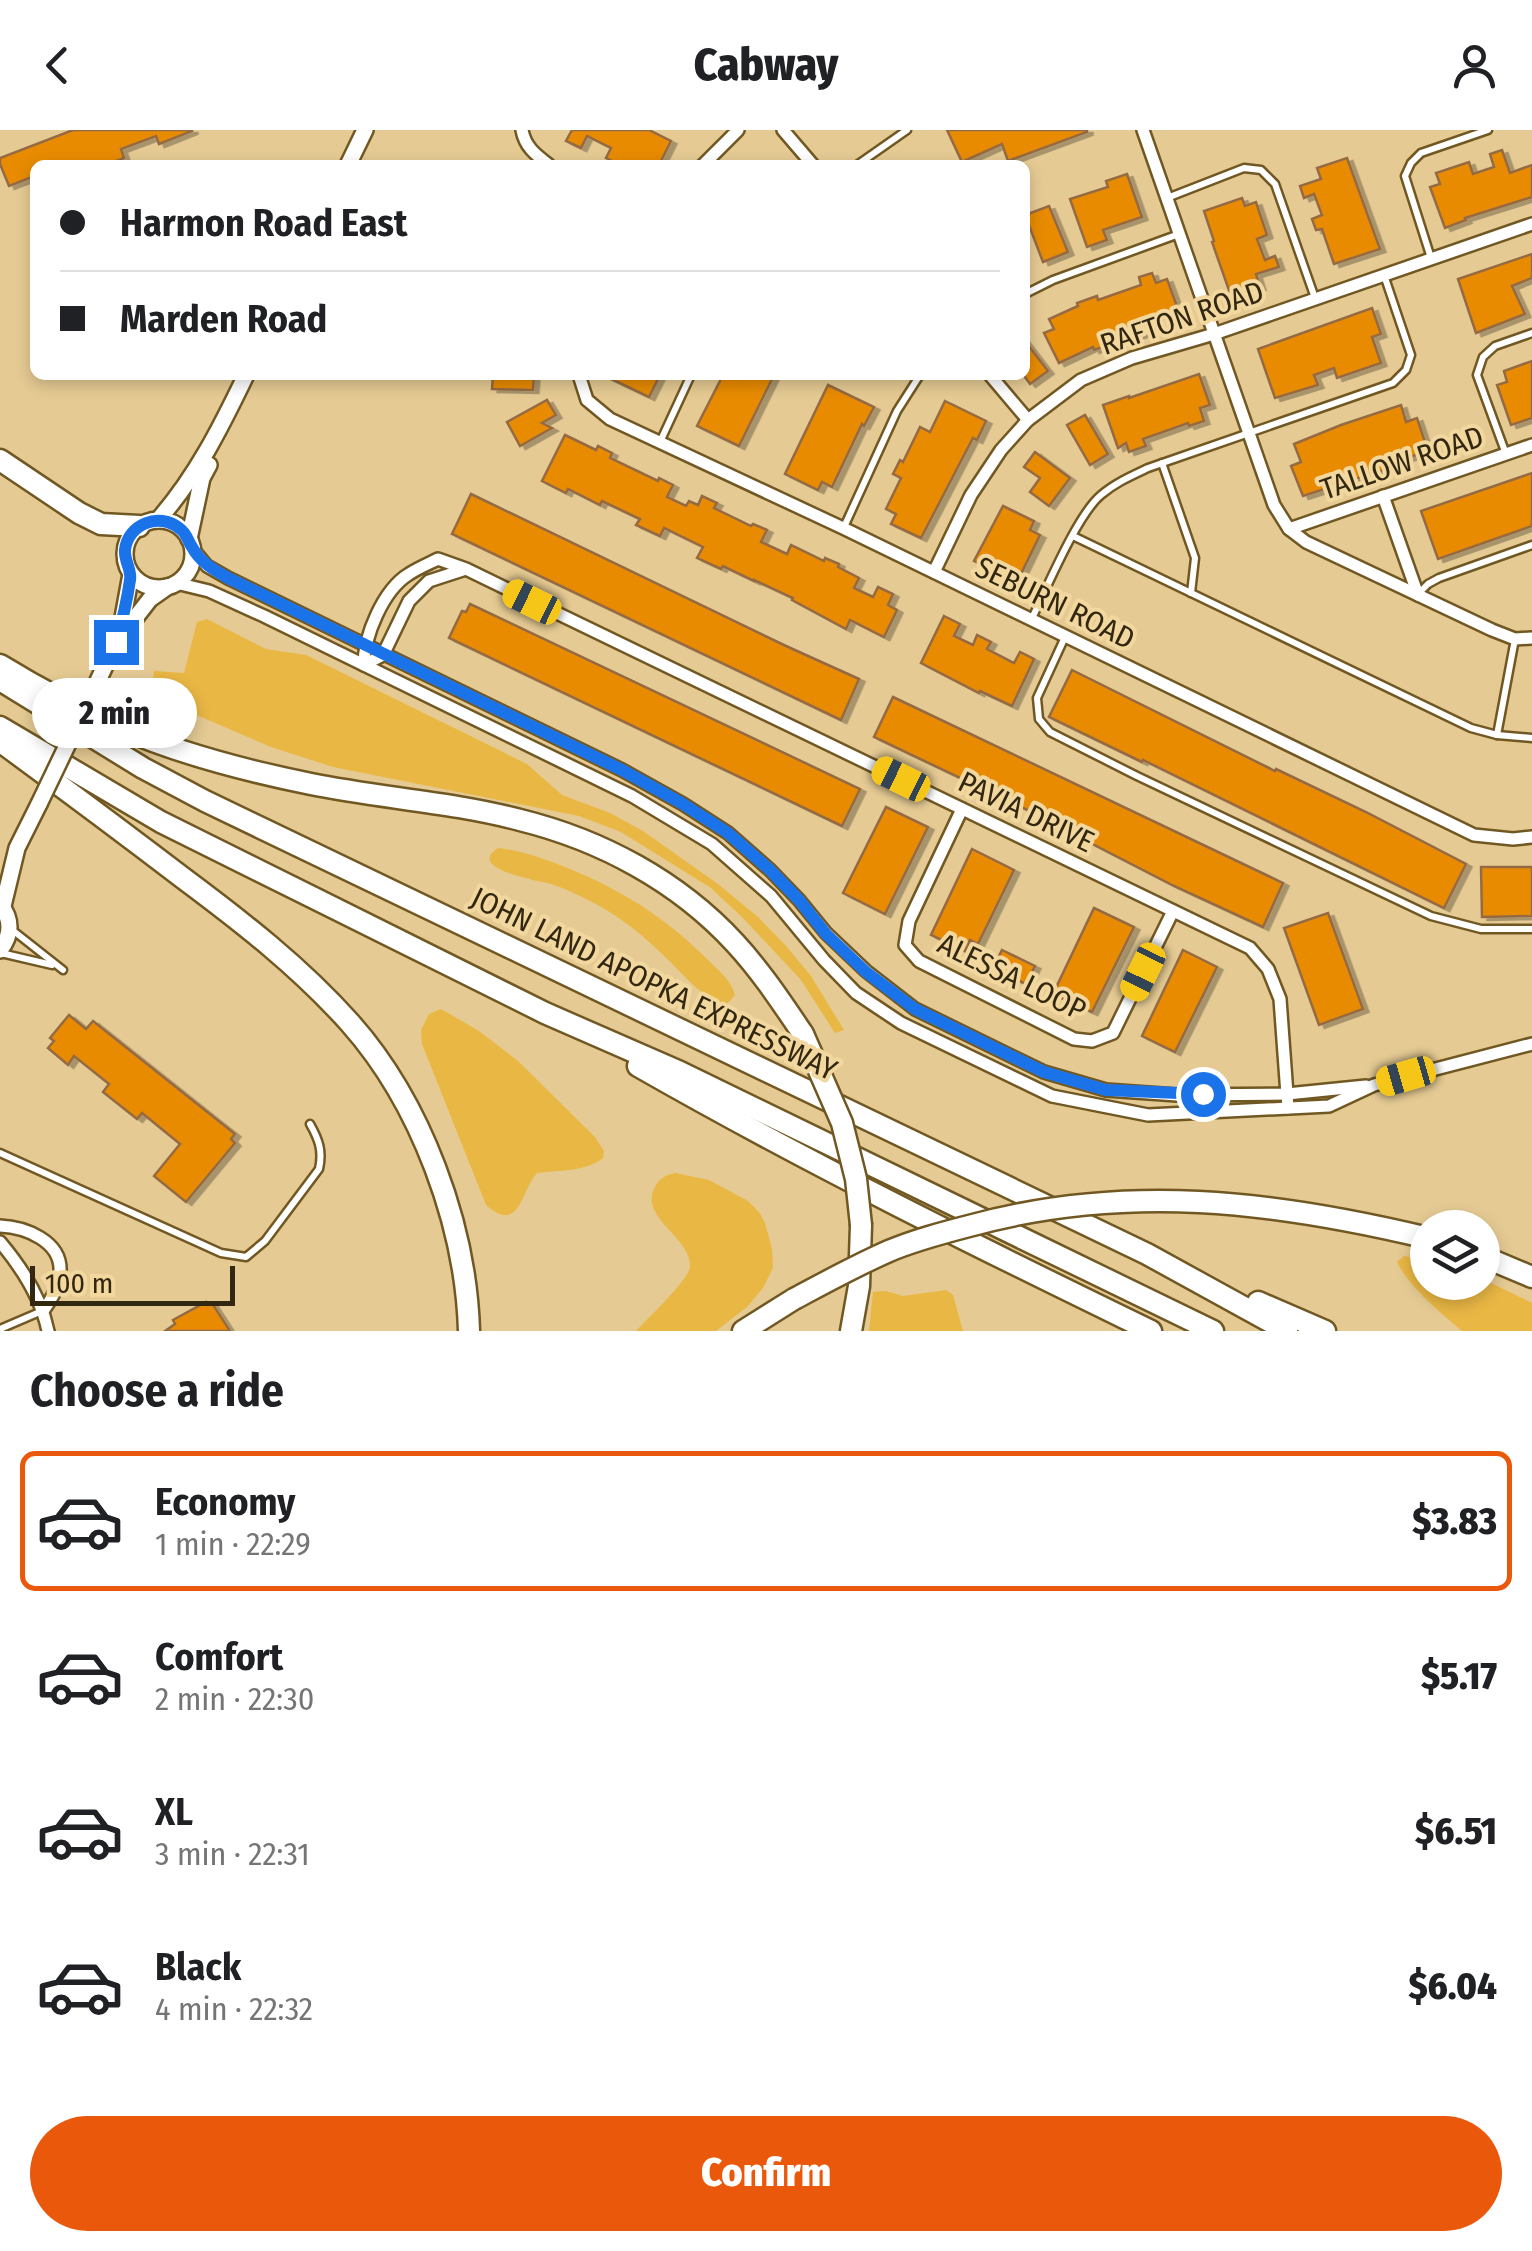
<!DOCTYPE html>
<html lang="en">
<head>
<meta charset="utf-8">
<style>
  body { margin:0; font-family:"Fira Sans Condensed",sans-serif; background:#f2f2f2; color:#202124; height:100vh; display:flex; flex-direction:column; font-size:38px; white-space:nowrap }
  * { box-sizing:border-box; margin:0 }
  p { font-size:32px; color:#757577 }
  .icon { flex:none; width:55px; height:55px; fill:none; stroke:currentColor; stroke-width:2; stroke-linecap:round; stroke-linejoin:round }
  .map { position:relative; height:1201px; overflow:hidden }
  .drawer { display:flex; flex-direction:column; background:#fff; flex:1 }
  .drawer>* { flex:none }
  .top-card { position:absolute; left:30px; top:30px; width:1000px; height:220px; border-radius:15px; box-shadow:0 5px 15px #0003; display:grid; align-content:center; height:220px; padding:0 30px; background:#fff }
  .controls { position:absolute; left:1410px; top:1080px; display:grid; gap:20px }
  .controls a { display:grid; place-items:center; width:90px; height:90px; border-radius:50%; background:#fff; box-shadow:0 5px 15px #0003; font-size:50px }
  .scale { position:absolute; left:30px; bottom:25px; width:205px; box-sizing:border-box; padding-left:10px; border:5px solid #322711; border-top:0; font-size:28px; line-height:35px; white-space:nowrap; color:#322711; -webkit-text-stroke:8px #f2d79f; paint-order:stroke }
  .end { position:absolute; width:45px; height:45px; margin:-22px; border:12px solid #1a73e8; background:#fff; box-shadow:0 0 0 5px #fff }
  .from { border-radius:50% }
  .bubble { position:absolute; height:70px; border-radius:35px; background:#fff; box-shadow:0 5px 15px #0003; font-size:32px; font-weight:800; line-height:70px; text-align:center }
  .car { position:absolute; width:30px; height:60px; margin:-30px -15px; border-radius:12px; box-shadow:0 0 8px 2px #0007; background:linear-gradient(#f5c518 24%,#345 0 40%,#f5c518 0 76%,#345 0 86%,#f5c518 0) }
  .top-card b { display:flex; align-items:center; gap:35px; height:95px; font-size:38px }
  .top-card b+b { border-top:2px solid #e0e0e0 }
  .top-card i { width:25px; height:25px; background:#202124 }
  ul { padding:0; list-style:none }
  li { display:flex; align-items:center; gap:30px; height:140px; margin:0 20px 15px; padding:0 10px; border:5px solid transparent; border-radius:15px }
  li div { flex:1 }
  li b { display:block; font-size:38px }
  li em { font-style:normal; font-weight:800 }
  li.active { border-color:#ea580c }
  li>.icon { width:90px; height:90px; stroke-width:1.5 }
  h2 { padding:0 30px; font-size:45px; line-height:120px }
  .cta { display:flex; gap:20px; margin-top:auto; padding:20px 30px }
  .cta a { flex:1; height:115px; border-radius:60px; background:#ea580c; color:#fff; font-size:40px; font-weight:800; line-height:115px; text-align:center }
  header { display:flex; justify-content:space-between; align-items:center; height:130px; padding:0 30px; background:#fff; font-size:45px; font-weight:800 }
  .map>svg:first-child { display:block }
</style>
</head>
<body>
<header><svg class="icon" aria-label="back" viewBox="0 0 24 24"><path d="M15 5l-7 7 7 7"/></svg>Cabway<svg class="icon" aria-label="person" viewBox="0 0 24 24"><circle cx="12" cy="8" r="4"/><path d="M4 21q1-7 8-7t8 7"/></svg></header>
<div class="map">
<svg width="1532" height="1201" viewBox="0 0 1532 1201">
  <defs>
    <filter id="shadow"><feDropShadow dx="5.5" dy="3" stdDeviation="0" flood-color="#0004"/></filter>
  </defs>
  <rect width="100%" height="100%" fill="#e5ca93"/>
  <g fill="#e9b744">
    <path d="M207,489L266,519L306,525L527,634L562,665L610,683L643,701L718,754L758,787L787,817L811,846L844,900L835,903L801,850L743,788L711,758L621,702L579,686L333,637L271,617L171,574C159,566 151,557 154,541L184,543L197,492Z"/>
    <path d="M498,718C521,720 544,729 565,737C620,759 665,787 707,829C718,840 731,850 735,865L725,876C702,869 677,837 659,821C638,801 616,784 590,771C578,765 566,759 554,755C543,751 464,740 498,718Z"/>
    <path d="M441,879L479,901L518,931L595,1007L604,1021L603,1028C586,1042 559,1040 537,1043C521,1060 520,1105 486,1075L422,914L421,900L429,884Z"/>
    <path d="M675,1043L709,1050L748,1071L759,1082L765,1093L772,1119L773,1138L763,1158L747,1177L716,1201H636C647,1189 690,1149 690,1136C691,1106 636,1087 656,1055C661,1047 667,1045 675,1043Z"/>
    <path d="M1404,1126L1427,1131L1428,1152H1482L1483,1149L1532,1173V1201H1462C1441,1183 1409,1157 1397,1132Z"/>
    <polygon points="946,1160 953,1165 963,1201 869,1201 873,1162 886,1161 903,1166"/>
  </g>
  <g fill="#e88b05" stroke="#956b42" stroke-width="2.5" filter="url(#shadow)">
    <polygon points="73,0 192,0 192,1 159,14 156,6 121,19 124,28 106,35 35,35 35,46 9,56 0,34 0,28"/>
    <polygon points="572,0 649,0 671,11 659,35 620,35 606,28 611,18 587,6 581,18 566,11"/>
    <polygon points="947,0 1087,0 1087,2 1008,31 1002,14 962,32"/>
    <polygon points="1502,20 1510,43 1532,35 1532,67 1465,88 1466,90 1445,98 1430,57 1440,54 1436,43 1469,32 1473,44 1494,37 1490,24"/>
    <polygon points="1347,28 1380,119 1334,134 1322,99 1316,100 1312,89 1322,85 1314,64 1304,68 1300,56 1321,49 1317,38"/>
    <polygon points="1127,44 1142,87 1103,100 1107,110 1087,117 1070,69 1108,57 1106,51"/>
    <polygon points="1242,68 1245,76 1256,72 1267,105 1257,109 1265,130 1275,126 1279,137 1256,144 1260,157 1231,166 1212,112 1214,111 1204,81"/>
    <polygon points="1049,76 1068,122 1043,132 1025,85"/>
    <polygon points="1532,124 1532,148 1512,156 1525,184 1476,203 1458,149"/>
    <polygon points="1152,143 1156,153 1167,149 1178,179 1144,191 1148,202 1094,220 1093,217 1059,233 1044,203 1054,199 1049,189 1078,176 1077,173 1097,166 1098,170 1141,155 1139,147"/>
    <polygon points="1372,178 1381,204 1372,207 1381,233 1337,248 1334,238 1314,245 1318,255 1275,268 1258,219"/>
    <polygon points="1025,211 1048,241 1030,254 1025,247"/>
    <polygon points="1532,231 1532,288 1511,295 1497,255 1507,252 1504,241"/>
    <polygon points="1199,244 1210,275 1200,278 1204,291 1189,296 1188,293 1143,309 1146,316 1129,322 1126,313 1118,318 1103,275 1129,266 1129,268"/>
    <polygon points="493,245 534,245 533,260 492,259"/>
    <polygon points="603,245 660,245 649,267"/>
    <polygon points="723,245 774,245 739,316 697,296"/>
    <polygon points="828,255 874,277 864,296 862,294 832,357 822,352 818,360 785,344"/>
    <polygon points="547,270 556,285 542,293 552,298 520,316 507,292"/>
    <polygon points="945,271 986,291 977,310 973,308 921,408 891,394 896,384 886,379 901,348 893,344 900,330 903,332 920,297 930,302"/>
    <polygon points="1401,275 1406,292 1417,288 1428,321 1392,333 1393,337 1303,366 1291,336 1301,332 1294,314 1341,295"/>
    <polygon points="1085,285 1108,324 1090,335 1067,295"/>
    <polygon points="565,305 596,320 598,316 612,323 610,328 658,351 659,348 673,355 667,367 686,376 689,371 698,375 702,366 717,373 714,378 751,396 753,394 767,400 761,412 787,424 791,415 824,431 825,428 839,434 838,437 859,448 854,458 873,467 878,457 893,464 888,475 897,480 884,507 850,490 846,499 792,470 793,468 754,450 754,451 723,436 721,439 697,428 703,417 664,398 660,406 636,395 640,389 602,371 600,375 568,359 566,363 542,351"/>
    <polygon points="1035,322 1070,348 1049,376 1030,362 1040,348 1024,337"/>
    <polygon points="1532,343 1532,396 1438,429 1421,381"/>
    <polygon points="471,364 786,516 859,549 841,590 452,404"/>
    <polygon points="1003,376 1034,391 1030,400 1040,405 1017,452 974,431"/>
    <polygon points="470,474 860,659 842,696 449,508 462,481 466,482"/>
    <polygon points="944,486 960,494 954,506 973,515 977,505 991,512 987,519 1014,533 1020,522 1034,529 1012,576 980,561 979,563 921,533"/>
    <polygon points="1072,540 1275,641 1276,639 1366,682 1466,734 1444,778 1143,630 1142,632 1049,587"/>
    <polygon points="893,567 1283,753 1263,797 1174,756 1075,705 1076,703 874,607"/>
    <polygon points="886,677 928,697 885,784 843,763"/>
    <polygon points="972,719 1014,740 978,814 970,810 965,821 931,805"/>
    <polygon points="1481,737 1532,737 1532,786 1482,787"/>
    <polygon points="1094,778 1134,797 1092,882 1053,864"/>
    <polygon points="1328,783 1363,879 1319,895 1284,798"/>
    <polygon points="1002,820 1035,836 1026,854 1002,843 1003,840 994,836"/>
    <polygon points="1183,820 1217,837 1175,922 1142,906"/>
    <polygon points="69,885 86,899 93,891 235,1004 231,1009 235,1013 186,1072 154,1046 180,1014 142,983 137,989 103,962 109,954 74,926 68,935 48,918 54,911 50,908"/>
    <polygon points="206,1172 208,1175 212,1173 230,1201 165,1201 175,1194 173,1190"/>
  </g>
  <g fill="none" stroke-linecap="round" stroke-linejoin="round">
    <g stroke="#715823" stroke-width="11">
      <g id="service">
        <polyline points="857,35 907,0"/>
        <polyline points="1167,68 1244,38 1261,40 1275,54 1315,168"/>
        <polyline points="1431,128 1405,46 1411,33 1421,23 1488,0"/>
        <polyline points="1025,164 1053,150 1179,104"/>
        <polyline points="660,312 691,245"/>
        <polyline points="1506,324 1477,245 1483,227 1495,216 1532,203"/>
        <polyline points="1162,333 1195,428 1191,463"/>
        <polyline points="844,397 897,281 920,245"/>
        <polyline points="1073,406 1471,598 1497,605 1532,608"/>
        <polyline points="1419,463 1428,454 1439,448 1532,415"/>
        <path d="M1032,488C1047,458 1077,385 1101,365C1115,353 1131,346 1148,338L1393,253L1406,240L1411,225L1384,145"/>
        <polyline points="1065,507 1037,568 1039,589 1050,602 1137,646 1431,786 1481,799 1532,799"/>
        <polyline points="1497,605 1515,509"/>
        <polyline points="11,799 63,840"/>
        <polyline points="1,823 52,835"/>
        <path d="M0,1023L221,1123L246,1127L265,1111L319,1039C323,1021 319,1010 310,994"/>
        <polyline points="1,1201 0,1199 42,1181"/>
      </g>
    </g>
    <g stroke="#715823" stroke-width="16">
      <g id="minor">
        <path d="M522,0C525,17 536,25 549,35"/>
        <polyline points="783,0 813,35"/>
        <polyline points="1143,0 1274,375 1289,399 1306,412 1492,500 1515,509 1532,508"/>
        <polyline points="703,35 738,0"/>
        <polyline points="579,245 587,270 610,289 843,398 1474,705 1513,709 1532,707"/>
        <polyline points="990,245 1028,290"/>
        <polyline points="1383,366 1418,465"/>
        <polyline points="1289,399 1532,315"/>
        <polyline points="192,418 207,436 228,448 622,640 683,674 728,703 770,740 799,770 826,803 866,841 915,879 1044,942 1106,960 1177,965 1287,964 1366,956"/>
        <path d="M466,439L429,451L409,471L383,525L364,535C364,506 383,460 409,444C418,438 428,434 438,429L466,439L1250,818L1268,839L1280,869L1288,978"/>
        <polyline points="934,442 971,365 1001,320 1028,290 1081,250 1132,228 1214,204 1532,94"/>
        <polyline points="176,453 209,461 264,486 632,666 712,714 771,766 824,830 856,863 901,893 1052,966 1148,985 1329,976 1374,955 1532,914"/>
        <polyline points="962,679 909,791 905,815 919,831 1074,909 1092,911 1113,903 1173,781"/>
        <path d="M0,1096C25,1097 62,1111 60,1142C60,1156 51,1170 43,1181"/>
        <path d="M0,1112C22,1138 41,1167 48,1201"/>
      </g>
    </g>
    <g stroke="#715823" stroke-width="20">
      <g id="tertiary">
        <polyline points="348,35 365,0"/>
        <path d="M158,390C196,347 221,297 246,245"/>
        <circle cx="159" cy="424" r="34"/>
        <polyline points="189,409 202,348 209,335"/>
        <polyline points="122,505 150,469 167,457"/>
        <polyline points="97,553 116,512 122,493 131,444"/>
        <path d="M0,774C12,789 12,805 0,820"/>
        <polyline points="3,776 17,718 39,674"/>
      </g>
    </g>
    <g stroke="#715823" stroke-width="25">
      <g id="motorway">
        <polyline points="0,330 79,383 101,394 139,396"/>
        <path d="M0,535C39,559 79,580 121,598C180,624 247,641 311,654C380,668 452,672 520,690C601,710 678,751 735,813C761,841 782,873 803,904"/>
        <polyline points="0,550 143,638 205,671 1147,1124 1287,1201"/>
        <polyline points="0,597 161,692 324,773 545,883 680,942 1213,1201"/>
        <path d="M5,615C65,659 124,703 183,748C242,792 300,837 350,893C421,973 466,1095 469,1201"/>
        <path d="M638,936C806,1032 978,1117 1151,1201"/>
        <polyline points="1482,1126 1532,1147"/>
        <polyline points="1258,1172 1325,1201"/>
        <polyline points="743,1201 794,1169"/>
        <polyline points="851,1201 859,1156 861,1095"/>
      </g>
    </g>
    <use href="#service" stroke="#fff" stroke-width="6"/>
    <use href="#minor" stroke="#fff" stroke-width="11"/>
    <use href="#tertiary" stroke="#fff" stroke-width="15"/>
    <use href="#motorway" stroke="#fff" stroke-width="20"/>
    <g stroke="#715823" stroke-width="20" stroke-linecap="butt">
      <polyline id="tertiary-bridge" points="39,674 97,553"/>
    </g>
    <g stroke="#715823" stroke-width="25" stroke-linecap="butt">
      <g id="motorway-bridge">
        <polyline points="803,904 842,993 856,1049 861,1095"/>
        <path d="M794,1169C826,1152 857,1135 889,1121C915,1110 942,1103 969,1096C1125,1053 1273,1071 1428,1108"/>
      </g>
    </g>
    <use href="#tertiary-bridge" stroke="#fff" stroke-width="15"/>
    <use href="#motorway-bridge" stroke="#fff" stroke-width="20"/>
  </g>
  <g fill="none" stroke-linecap="round" stroke-linejoin="round">
    <path stroke="#1a73e8" stroke-width="12" d="M116,512C122,492 127,471 130,450C132,440 124,431 125,420C128,394 159,382 179,398C187,403 187,410 192,417C200,432 214,440 228,448L622,640L683,674L728,703L770,740L799,770L826,804L866,842L915,879L1044,942L1106,960L1203,964"/>
  </g>
  <g text-anchor="middle" dominant-baseline="central" stroke-width="8" stroke-linejoin="round" paint-order="stroke">
    <g font-size="30" fill="#322711" stroke="#f2d79f">
      <text transform="translate(1182 188) rotate(-19)">RAFTON ROAD</text>
      <text transform="translate(1402 333) rotate(-19)">TALLOW ROAD</text>
      <text transform="translate(1055 473) rotate(26)">SEBURN ROAD</text>
      <text transform="translate(1026 682) rotate(26)">PAVIA DRIVE</text>
      <text transform="translate(1012 847) rotate(26)">ALESSA LOOP</text>
      <text transform="translate(654 854) rotate(26)">JOHN LAND APOPKA EXPRESSWAY</text>
    </g>
  </g>
</svg>
<div class="controls">
<a><svg class="icon" aria-label="layers" viewBox="0 0 24 24"><path d="M12 4l9 5-9 5-9-5zM3 14l9 5 9-5"/></svg></a>
</div>
<div class="scale">100 m</div>
<i class="end from" style="left:1203px;top:964px"></i>
<i class="end" style="left:116px;top:512px"></i>
<div class="bubble" style="left:32px;top:548px;width:165px">2 min</div>
<i class="car" style="left:532px;top:472px;rotate:296deg"></i>
<i class="car" style="left:901px;top:649px;rotate:296deg"></i>
<i class="car" style="left:1143px;top:842px;rotate:206deg"></i>
<i class="car" style="left:1406px;top:946px;rotate:254deg"></i>
<div class="top-card">
<b><i class="from"></i>Harmon Road East</b>
<b><i></i>Marden Road</b>
</div>
</div>
<section class="drawer">
<h2>Choose a ride</h2>
<ul>
<li class="active"><svg class="icon" aria-label="car" viewBox="0 0 24 24"><path d="M5 17H2v-5l4-1 3-4h7l3 4 3 1v5h-3M9 17h6M6 11h13"/><circle cx="7" cy="17" r="2"/><circle cx="17" cy="17" r="2"/></svg><div><b>Economy</b><p>1 min · 22:29</p></div><em>$3.83</em></li>
<li><svg class="icon" aria-label="car" viewBox="0 0 24 24"><path d="M5 17H2v-5l4-1 3-4h7l3 4 3 1v5h-3M9 17h6M6 11h13"/><circle cx="7" cy="17" r="2"/><circle cx="17" cy="17" r="2"/></svg><div><b>Comfort</b><p>2 min · 22:30</p></div><em>$5.17</em></li>
<li><svg class="icon" aria-label="car" viewBox="0 0 24 24"><path d="M5 17H2v-5l4-1 3-4h7l3 4 3 1v5h-3M9 17h6M6 11h13"/><circle cx="7" cy="17" r="2"/><circle cx="17" cy="17" r="2"/></svg><div><b>XL</b><p>3 min · 22:31</p></div><em>$6.51</em></li>
<li><svg class="icon" aria-label="car" viewBox="0 0 24 24"><path d="M5 17H2v-5l4-1 3-4h7l3 4 3 1v5h-3M9 17h6M6 11h13"/><circle cx="7" cy="17" r="2"/><circle cx="17" cy="17" r="2"/></svg><div><b>Black</b><p>4 min · 22:32</p></div><em>$6.04</em></li>
</ul>
<div class="cta"><a>Confirm</a></div>
</section>
</body>
</html>
